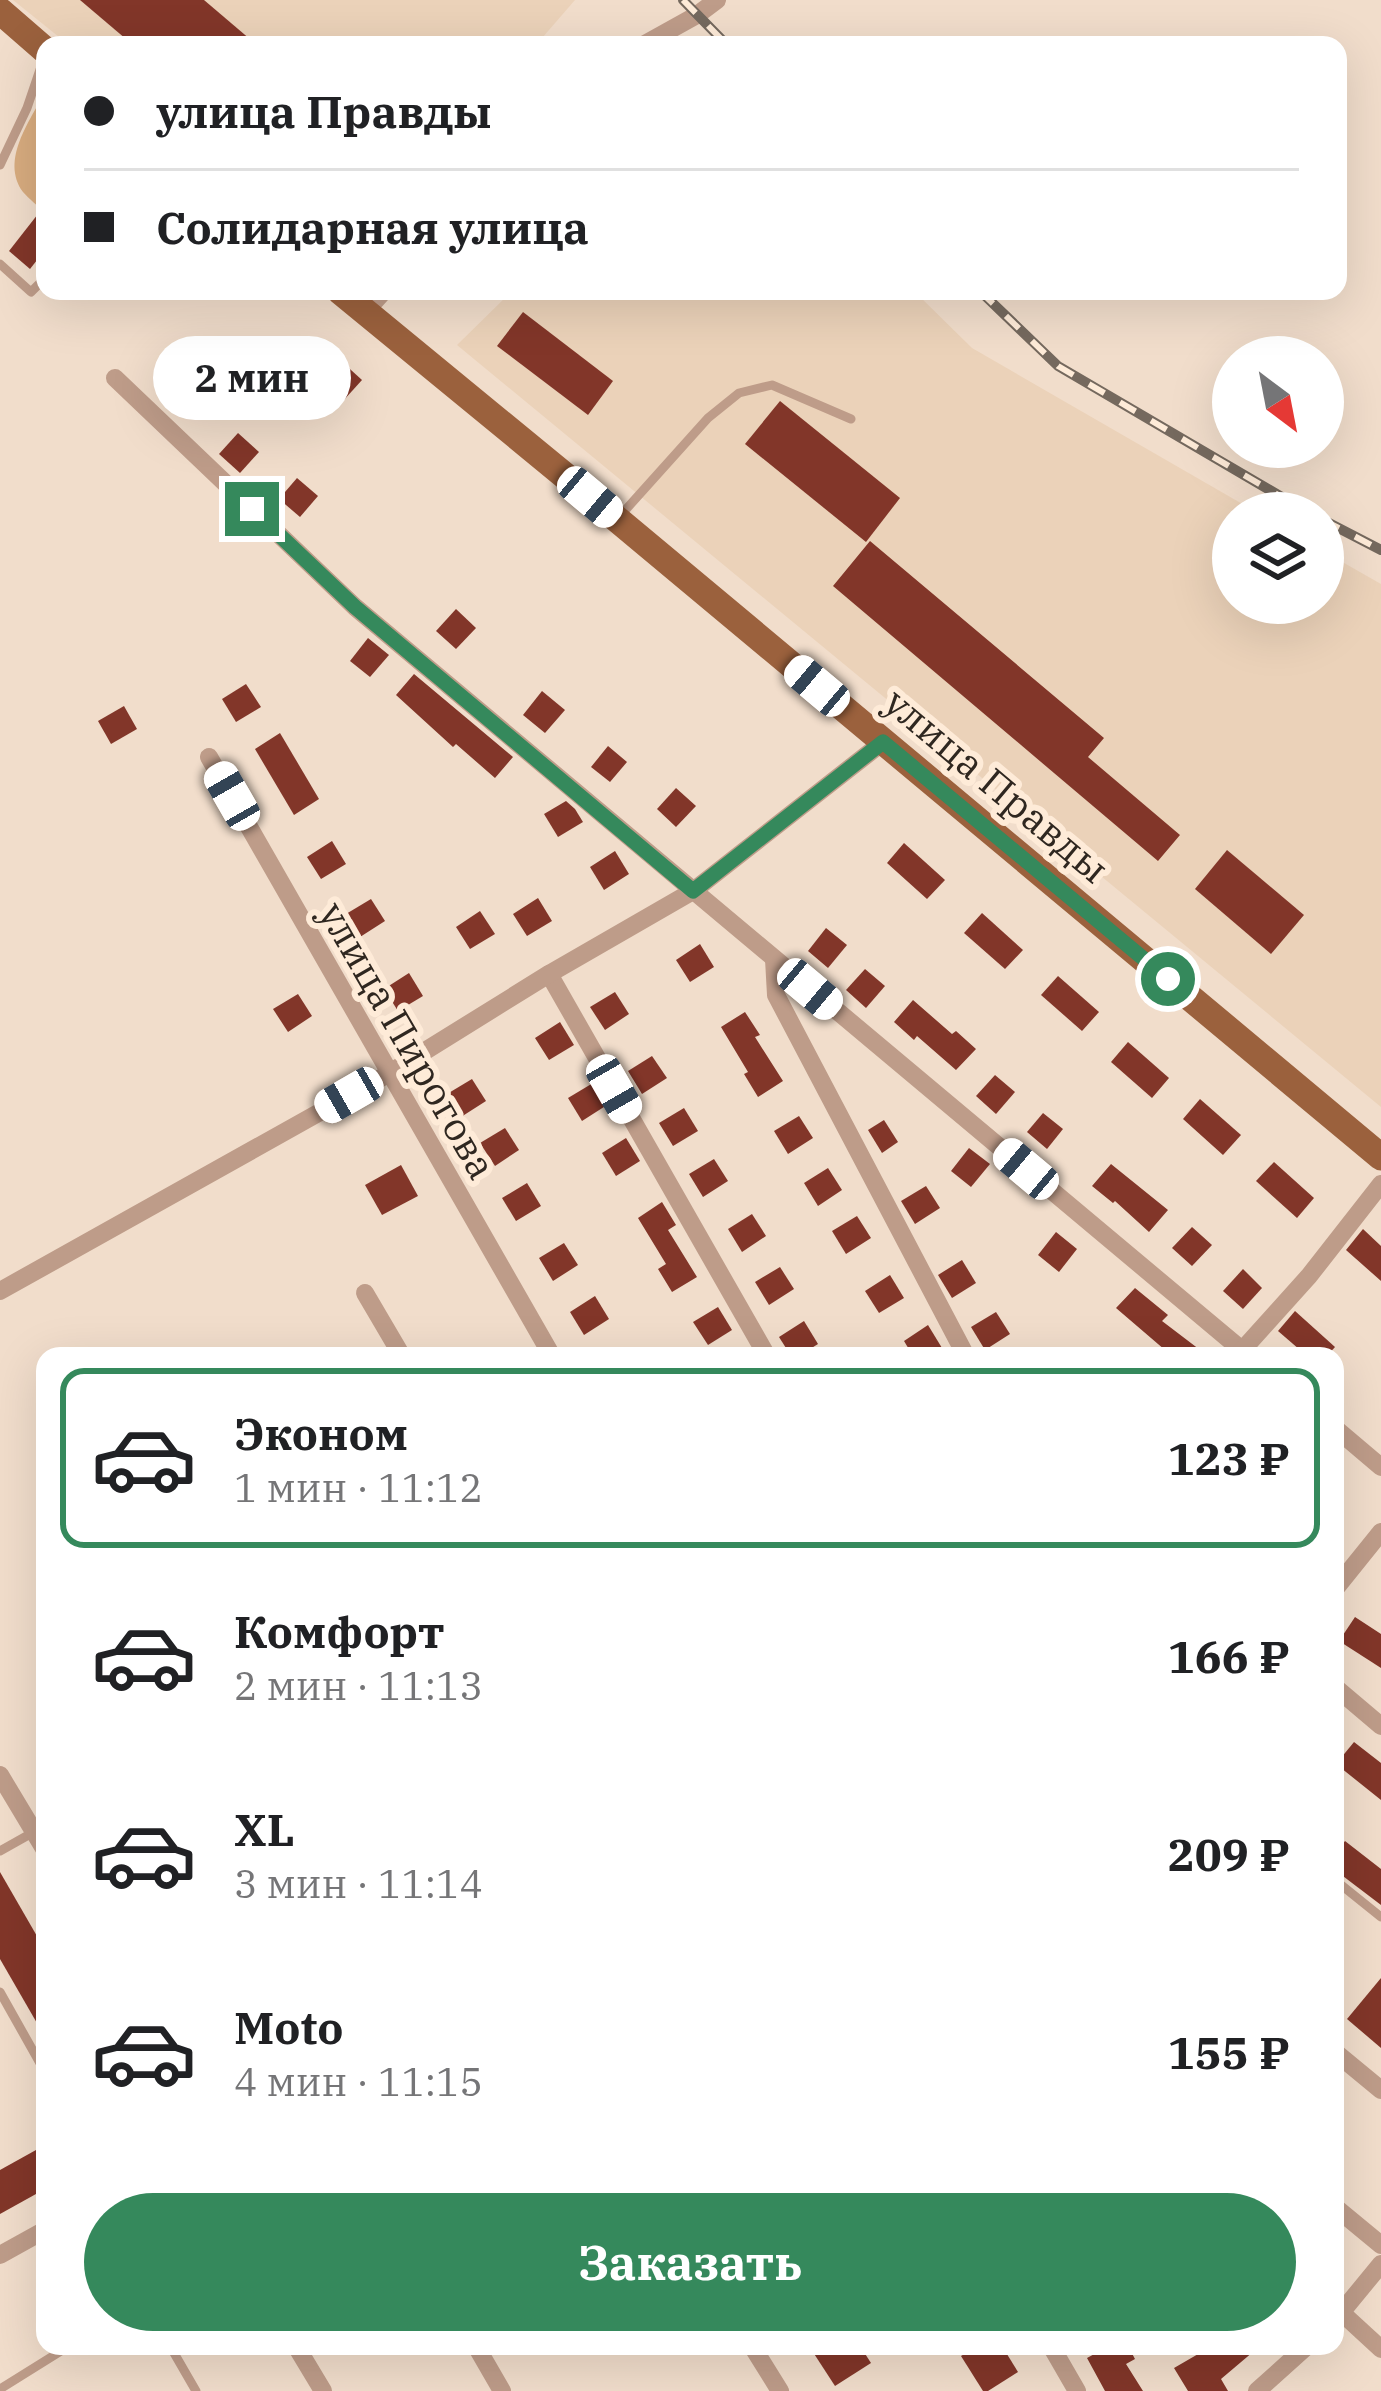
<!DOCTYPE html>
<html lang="ru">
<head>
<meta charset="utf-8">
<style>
  body { margin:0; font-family:"IBM Plex Serif",serif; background:#f6f6f6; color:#202124; height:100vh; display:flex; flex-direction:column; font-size:45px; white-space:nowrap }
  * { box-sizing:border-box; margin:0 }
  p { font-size:39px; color:#757577 }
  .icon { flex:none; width:66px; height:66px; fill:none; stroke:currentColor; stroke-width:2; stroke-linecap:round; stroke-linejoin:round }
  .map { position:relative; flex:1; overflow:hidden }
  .details { position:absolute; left:36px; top:1347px; width:1308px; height:1008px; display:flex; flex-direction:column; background:#fff; border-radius:24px; box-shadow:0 12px 48px #0002 }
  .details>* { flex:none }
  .banner { position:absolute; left:36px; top:36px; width:1311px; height:264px; border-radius:24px; box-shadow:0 12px 48px #0002; display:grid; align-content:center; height:264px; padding:0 48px; background:#fff }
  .needle { width:78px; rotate:148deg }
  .controls { position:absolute; left:1212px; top:336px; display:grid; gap:24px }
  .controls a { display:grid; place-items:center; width:132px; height:132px; border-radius:50%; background:#fff; box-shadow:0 12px 48px #0002; font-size:60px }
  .end { position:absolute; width:54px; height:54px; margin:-27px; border:15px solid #35895c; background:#fff; box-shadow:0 0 0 6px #fff }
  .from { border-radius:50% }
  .bubble { position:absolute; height:84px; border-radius:42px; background:#fff; box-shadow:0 12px 48px #0002; font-size:39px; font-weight:700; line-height:84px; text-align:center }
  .car { position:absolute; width:36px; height:72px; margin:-36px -18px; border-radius:15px; box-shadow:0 0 9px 3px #0007; background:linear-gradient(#fff 24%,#345 0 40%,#fff 0 76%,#345 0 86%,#fff 0) }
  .banner b { display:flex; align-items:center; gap:42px; height:114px; font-size:45px }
  .banner b+b { border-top:3px solid #e0e0e0 }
  .banner i { width:30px; height:30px; background:#202124 }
  ul { padding:21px 0 0; list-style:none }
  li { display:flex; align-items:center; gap:36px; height:180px; margin:0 24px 18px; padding:0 24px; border:6px solid transparent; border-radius:24px }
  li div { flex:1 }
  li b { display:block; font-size:45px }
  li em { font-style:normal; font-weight:700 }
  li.selected { border-color:#35895c }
  li>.icon { width:108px; height:108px; stroke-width:1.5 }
  .cta { display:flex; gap:24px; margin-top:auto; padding:24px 48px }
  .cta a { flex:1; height:138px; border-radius:72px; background:#35895c; color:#fff; font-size:48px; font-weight:700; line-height:138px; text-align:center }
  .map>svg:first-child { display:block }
</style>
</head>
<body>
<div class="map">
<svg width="1381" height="2391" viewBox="0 0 1381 2391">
  <rect width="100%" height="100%" fill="#f1ddcb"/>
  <g fill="#ebd2b9">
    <polygon points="13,0 575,0 536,45 69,45"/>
    <polygon points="512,291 914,291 972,348 1258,513 1233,513 1233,603 1323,603 1323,551 1381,584 1381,1107 457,345"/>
  </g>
  <path fill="#d8ac7f" d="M45,92V212C38,206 29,199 23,192C0,160 30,121 45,92Z"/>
  <g fill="#823629">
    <polygon points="80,0 204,0 257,45 133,45"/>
    <polygon points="45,205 45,250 30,269 9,251"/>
    <polygon points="523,312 613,381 588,415 497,346"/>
    <polygon points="318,340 362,380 343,401 299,360"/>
    <polygon points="780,401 900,498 866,542 745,444"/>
    <polygon points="238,433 259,452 240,473 219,454"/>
    <polygon points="297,478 318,496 300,517 279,499"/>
    <polygon points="870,541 1104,738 1088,757 1180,835 1158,861 833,586"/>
    <polygon points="456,609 476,628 456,649 436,631"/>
    <polygon points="368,638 389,655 370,677 350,661"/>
    <polygon points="414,674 513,757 495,778 456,744 453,747 396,695"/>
    <polygon points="246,684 261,707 236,722 222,699"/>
    <polygon points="542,691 565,710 545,733 523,715"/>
    <polygon points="124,706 137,729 111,744 98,721"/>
    <polygon points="280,733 319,799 294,815 255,749"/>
    <polygon points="608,746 627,762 610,782 591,767"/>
    <polygon points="676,788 696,806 676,827 657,809"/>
    <polygon points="566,801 575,809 583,822 558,837 544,814"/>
    <polygon points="332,841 346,864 321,879 307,857"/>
    <polygon points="904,843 945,880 927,899 887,863"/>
    <polygon points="1227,850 1304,915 1271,954 1195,889"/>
    <polygon points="615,851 629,874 604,890 590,867"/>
    <polygon points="538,898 552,921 527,936 513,914"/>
    <polygon points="371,899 385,921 360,937 346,914"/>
    <polygon points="480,911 495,934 470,949 456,927"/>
    <polygon points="982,913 1023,950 1005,969 964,933"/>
    <polygon points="826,928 847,945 828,968 808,951"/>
    <polygon points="700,944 714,967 690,982 676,960"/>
    <polygon points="865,969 885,986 866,1008 846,990"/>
    <polygon points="409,973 423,996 398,1011 384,989"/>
    <polygon points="1058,976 1099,1012 1082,1031 1041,995"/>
    <polygon points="615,992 629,1014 605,1030 590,1007"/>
    <polygon points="298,994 312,1016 288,1032 273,1009"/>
    <polygon points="913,1000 952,1034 956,1031 976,1049 956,1070 917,1036 914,1040 894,1022"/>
    <polygon points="745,1012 760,1035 755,1037 783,1081 758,1097 744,1074 748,1072 721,1027"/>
    <polygon points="560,1022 574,1045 549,1060 535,1038"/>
    <polygon points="1128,1042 1169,1078 1152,1098 1111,1062"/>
    <polygon points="652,1056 667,1078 642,1094 628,1071"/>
    <polygon points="995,1075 1015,1092 996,1114 976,1096"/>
    <polygon points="472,1079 486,1101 461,1117 447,1094"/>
    <polygon points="593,1083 607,1105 582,1121 568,1098"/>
    <polygon points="1200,1099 1241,1135 1223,1155 1183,1119"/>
    <polygon points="684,1108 698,1131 673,1146 659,1123"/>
    <polygon points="1043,1113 1063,1129 1047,1149 1027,1132"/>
    <polygon points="799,1116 813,1138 788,1154 774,1131"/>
    <polygon points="884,1120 898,1142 882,1153 868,1130"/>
    <polygon points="505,1128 519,1150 495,1166 480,1143"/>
    <polygon points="626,1138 640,1161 616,1176 602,1153"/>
    <polygon points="969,1148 990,1164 971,1187 951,1171"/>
    <polygon points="714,1159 728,1181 703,1197 689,1174"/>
    <polygon points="1274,1162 1314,1198 1297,1218 1256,1181"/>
    <polygon points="1111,1164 1168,1210 1149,1232 1115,1201 1113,1203 1092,1186"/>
    <polygon points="401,1165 418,1196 382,1215 365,1185"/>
    <polygon points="828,1168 842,1190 818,1206 804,1183"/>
    <polygon points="527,1183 541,1206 516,1221 502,1198"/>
    <polygon points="926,1186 940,1208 915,1224 901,1201"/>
    <polygon points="662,1202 676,1225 668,1230 697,1277 672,1292 658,1269 666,1264 638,1218"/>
    <polygon points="752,1214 766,1236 742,1252 728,1229"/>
    <polygon points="857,1216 871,1238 846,1254 832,1231"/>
    <polygon points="1192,1227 1212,1245 1192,1266 1172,1248"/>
    <polygon points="1363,1229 1381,1246 1381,1281 1346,1250"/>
    <polygon points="1056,1232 1077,1249 1059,1272 1038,1255"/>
    <polygon points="564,1243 578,1265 553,1281 539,1258"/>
    <polygon points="962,1260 976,1283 952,1298 938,1275"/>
    <polygon points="780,1267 794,1289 769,1305 755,1282"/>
    <polygon points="1243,1269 1262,1288 1243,1309 1223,1291"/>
    <polygon points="890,1275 904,1298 879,1313 865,1291"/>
    <polygon points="1135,1288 1168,1315 1162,1321 1208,1356 1172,1356 1116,1308"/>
    <polygon points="595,1296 609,1319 584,1335 570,1312"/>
    <polygon points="718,1307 732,1330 708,1345 693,1322"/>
    <polygon points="1295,1311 1335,1347 1327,1356 1307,1356 1278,1331"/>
    <polygon points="996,1312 1010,1334 985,1350 971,1327"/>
    <polygon points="804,1321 818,1344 799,1356 791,1356 779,1337"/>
    <polygon points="928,1325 942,1348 930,1356 913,1356 904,1341"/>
    <polygon points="1355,1617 1381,1634 1381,1668 1339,1641"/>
    <polygon points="1354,1742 1381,1763 1381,1800 1336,1764"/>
    <polygon points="1345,1841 1381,1869 1381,1905 1335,1870 1335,1853"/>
    <polygon points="0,1872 45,1950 45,2037 0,1959"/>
    <polygon points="1381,1978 1381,2048 1347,2019"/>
    <polygon points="45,2145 45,2189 0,2214 0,2170"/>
    <polygon points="809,2346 860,2346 871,2363 835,2386"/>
    <polygon points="977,2346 1002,2346 1018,2372 988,2391 983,2391 961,2356"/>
    <polygon points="1109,2346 1128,2346 1135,2359 1126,2364 1143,2391 1105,2391 1087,2358"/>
    <polygon points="1212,2346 1260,2346 1221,2379 1228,2391 1188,2391 1174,2368"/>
  </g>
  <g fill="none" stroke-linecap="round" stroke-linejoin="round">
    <g stroke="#be9c89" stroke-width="9">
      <polyline points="0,165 27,108 45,55"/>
      <polyline points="0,264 31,292 45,278"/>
      <polyline points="620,516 708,418 739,393 772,385 851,419"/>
      <polyline points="0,1851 32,1833"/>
      <polyline points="1335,1880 1381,1917"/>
      <polyline points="0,1992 45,2072"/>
      <polyline points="170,2346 196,2391"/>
      <polyline points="0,2389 69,2346"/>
    </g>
    <g stroke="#be9c89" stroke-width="18">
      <polyline points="643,45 697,15 717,0"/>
      <polyline points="365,312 384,291"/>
      <polyline points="115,378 355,607 1249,1356"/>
      <polyline points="209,757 552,1356"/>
      <polyline points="774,959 776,995 966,1356"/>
      <polyline points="549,974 767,1356"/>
      <polyline points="0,1291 388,1074 549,974 693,891 883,742"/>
      <polyline points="365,1293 402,1356"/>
      <polyline points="1237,1356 1309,1276 1381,1184"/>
      <polyline points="1335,1428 1381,1467"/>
      <polyline points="1335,1589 1381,1532"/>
      <polyline points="1335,1687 1381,1726"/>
      <polyline points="0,1775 45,1850"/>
      <polyline points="1335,2052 1381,2090"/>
      <polyline points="1335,2207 1381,2245"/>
      <polyline points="0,2255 45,2230"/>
      <polyline points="1343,2314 1381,2349"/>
      <polyline points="1335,2320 1381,2264"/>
      <polyline points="296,2346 323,2391"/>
      <polyline points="476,2346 502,2391"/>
      <polyline points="752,2346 780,2391"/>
      <polyline points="1051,2346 1077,2391"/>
      <polyline points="1257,2391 1307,2346"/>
    </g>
    <g stroke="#9b613d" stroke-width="27">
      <polyline points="0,11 45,50"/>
      <polyline points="340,291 564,475 1381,1157"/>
    </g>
    <g stroke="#75695e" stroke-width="10">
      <g id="rail">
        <polyline points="683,0 727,45"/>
        <polyline points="980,291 1058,366 1309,513"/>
        <polyline points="1323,520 1381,550"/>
      </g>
    </g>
    <use href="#rail" stroke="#feebd8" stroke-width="6" stroke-dasharray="18" stroke-linecap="butt"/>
  </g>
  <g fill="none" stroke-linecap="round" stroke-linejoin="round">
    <polyline stroke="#35895c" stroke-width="15" points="252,509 355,607 693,891 883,742 1168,979"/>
  </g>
  <g text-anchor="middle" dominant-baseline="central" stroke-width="12" stroke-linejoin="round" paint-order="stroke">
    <g font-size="39" fill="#2f2720" stroke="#feebd8">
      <text transform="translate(997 785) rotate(40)">улица Правды</text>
      <text transform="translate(408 1040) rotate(60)">улица Пирогова</text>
    </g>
  </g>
</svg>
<div class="controls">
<a><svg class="needle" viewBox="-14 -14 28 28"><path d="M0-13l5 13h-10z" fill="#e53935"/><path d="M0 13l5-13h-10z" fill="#757577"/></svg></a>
<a><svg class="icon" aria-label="layers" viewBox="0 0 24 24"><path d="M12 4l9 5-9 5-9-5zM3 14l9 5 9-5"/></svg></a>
</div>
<i class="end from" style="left:1168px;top:979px"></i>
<i class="end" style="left:252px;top:509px"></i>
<div class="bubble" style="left:153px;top:336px;width:198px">2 мин</div>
<i class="car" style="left:590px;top:497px;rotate:130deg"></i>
<i class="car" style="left:817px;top:686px;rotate:310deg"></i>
<i class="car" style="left:232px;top:796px;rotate:330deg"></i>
<i class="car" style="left:810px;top:989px;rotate:130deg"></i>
<i class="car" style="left:614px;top:1089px;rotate:150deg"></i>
<i class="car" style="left:349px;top:1095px;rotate:240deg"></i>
<i class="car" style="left:1026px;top:1169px;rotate:310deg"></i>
<div class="banner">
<b><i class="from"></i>улица Правды</b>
<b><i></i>Солидарная улица</b>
</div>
<section class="details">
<ul>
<li class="selected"><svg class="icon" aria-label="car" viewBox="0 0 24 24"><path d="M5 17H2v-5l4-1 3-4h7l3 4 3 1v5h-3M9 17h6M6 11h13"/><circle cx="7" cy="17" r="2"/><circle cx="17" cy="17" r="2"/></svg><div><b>Эконом</b><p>1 мин · 11:12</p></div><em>123 ₽</em></li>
<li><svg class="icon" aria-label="car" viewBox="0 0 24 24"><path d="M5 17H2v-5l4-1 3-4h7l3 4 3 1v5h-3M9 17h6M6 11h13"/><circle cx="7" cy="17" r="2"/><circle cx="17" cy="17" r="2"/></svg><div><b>Комфорт</b><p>2 мин · 11:13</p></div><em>166 ₽</em></li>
<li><svg class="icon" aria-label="car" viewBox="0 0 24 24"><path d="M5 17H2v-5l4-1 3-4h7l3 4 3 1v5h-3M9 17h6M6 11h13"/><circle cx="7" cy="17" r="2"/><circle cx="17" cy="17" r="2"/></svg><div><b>XL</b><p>3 мин · 11:14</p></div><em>209 ₽</em></li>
<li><svg class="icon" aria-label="car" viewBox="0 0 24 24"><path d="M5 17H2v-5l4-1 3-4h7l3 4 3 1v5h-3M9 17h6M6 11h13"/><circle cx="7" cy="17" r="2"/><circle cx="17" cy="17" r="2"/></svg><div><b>Moto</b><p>4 мин · 11:15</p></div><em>155 ₽</em></li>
</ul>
<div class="cta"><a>Заказать</a></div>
</section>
</div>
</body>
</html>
